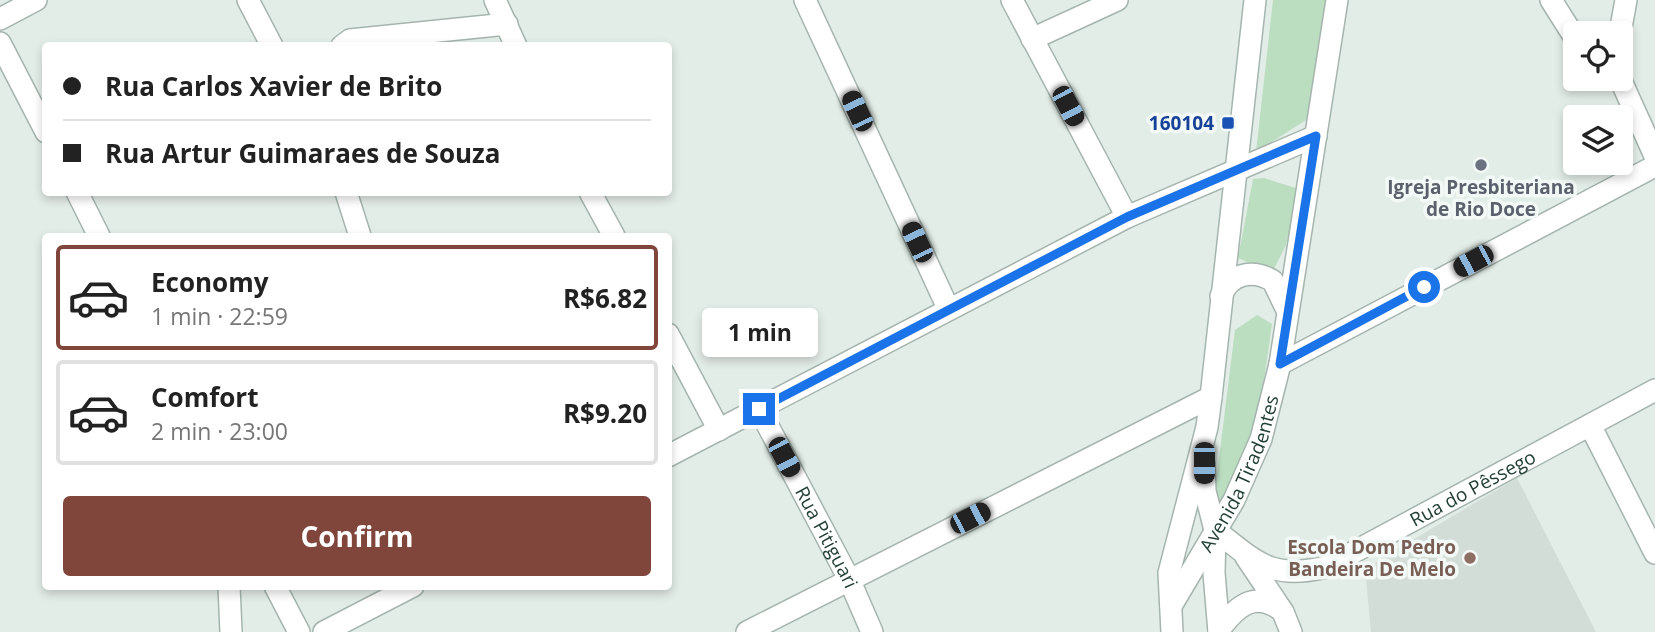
<!DOCTYPE html>
<html lang="en">
<head>
<meta charset="utf-8">
<style>
  body { margin:0; font-family:"Open Sans",sans-serif; background:#f6f6f6; color:#222; height:100vh; display:flex; flex-direction:column; font-size:26px; white-space:nowrap }
  * { box-sizing:border-box; margin:0 }
  p { font-size:23px; color:#767676 }
  .icon { flex:none; width:38px; height:38px; fill:none; stroke:currentColor; stroke-width:2; stroke-linecap:round; stroke-linejoin:round }
  .map { position:relative; flex:1; overflow:hidden }
  .details { position:absolute; left:42px; top:233px; width:630px; height:357px; display:flex; flex-direction:column; background:#fff; border-radius:7px; box-shadow:0 4px 10px #0003 }
  .details>* { flex:none }
  .banner { position:absolute; left:42px; top:42px; width:630px; height:154px; border-radius:7px; box-shadow:0 4px 10px #0003; display:grid; align-content:center; height:154px; padding:0 21px; background:#fff }
  .tools { position:absolute; left:1563px; top:21px; display:grid; gap:14px }
  .tools a { display:grid; place-items:center; width:70px; height:70px; border-radius:7px; background:#fff; box-shadow:0 4px 10px #0003; font-size:35px }
  .end { position:absolute; width:32px; height:32px; margin:-16px; border:9px solid #1a73e8; background:#fff; box-shadow:0 0 0 4px #fff }
  .from { border-radius:50% }
  .bubble { position:absolute; height:49px; border-radius:7px; background:#fff; box-shadow:0 4px 10px #0003; font-size:23px; font-weight:700; line-height:49px; text-align:center }
  .car { position:absolute; width:21px; height:42px; margin:-21px -10px; border-radius:9px; box-shadow:0 0 5px 2px #0007; background:linear-gradient(#222 24%,#8ab4d8 0 40%,#222 0 76%,#8ab4d8 0 86%,#222 0) }
  .banner b { display:flex; align-items:center; gap:24px; height:66px; font-size:26px }
  .banner b+b { border-top:2px solid #e0e0e0 }
  .banner i { width:18px; height:18px; background:#222 }
  ul { padding:12px 0 0; list-style:none }
  li { display:flex; align-items:center; gap:21px; height:105px; margin:0 14px 10px; padding:0 7px; border:4px solid #e0e0e0; border-radius:7px }
  li div { flex:1 }
  li b { display:block; font-size:26px }
  li em { font-style:normal; font-weight:700 }
  li.active { border-color:#80463b }
  li>.icon { width:63px; height:63px; stroke-width:1.5 }
  .action { display:flex; gap:14px; margin-top:auto; padding:14px 21px }
  .action a { flex:1; height:80px; border-radius:7px; background:#80463b; color:#fff; font-size:28px; font-weight:700; line-height:80px; text-align:center }
  .map>svg:first-child { display:block }
</style>
</head>
<body>
<div class="map">
<svg width="1655" height="632" viewBox="0 0 1655 632">
  <rect width="100%" height="100%" fill="#e3ede7"/>
  <polygon fill="#d1ddd6" points="1517,478 1596,632 1371,632 1366,579 1377,561"/>
  <g fill="#bbdec1">
    <polygon points="1273,0 1331,0 1314,115 1256,152"/>
    <polygon points="1264,178 1299,189 1286,245 1272,273 1238,258 1253,179"/>
    <polygon points="1257,315 1272,324 1253,457 1212,515 1235,330"/>
  </g>
  <g fill="none" stroke-linecap="round" stroke-linejoin="round">
    <g stroke="#a5b5ae" stroke-width="24">
      <g id="minor">
        <polyline points="248,0 272,46"/>
        <polyline points="495,0 516,46"/>
        <polyline points="805,0 948,308"/>
        <polyline points="1012,0 1127,217"/>
        <polyline points="1551,0 1575,38"/>
        <polyline points="0,19 36,0"/>
        <polyline points="1620,33 1626,0"/>
        <polyline points="1032,39 1117,0"/>
        <polyline points="0,43 46,132"/>
        <polyline points="342,46 350,40 507,24"/>
        <polyline points="1617,79 1622,83 1655,156"/>
        <polyline points="77,192 99,236"/>
        <polyline points="346,192 360,236"/>
        <polyline points="590,192 614,236"/>
        <path d="M1221,296C1230,273 1253,269 1273,281L1287,310"/>
        <polyline points="668,334 719,430"/>
        <polyline points="1280,364 1655,166"/>
        <path id="s1" d="M759,409L849,579L872,632"/>
        <polyline points="1590,425 1655,553"/>
        <polyline points="668,456 1127,217 1316,136"/>
        <polyline points="1204,464 1205,491 1215,530 1214,573 1219,632"/>
        <path id="s2" d="M1215,530C1257,563 1271,580 1326,567L1655,390"/>
        <polyline points="1246,557 1283,612 1291,632"/>
        <polyline points="229,586 231,632"/>
        <polyline points="275,586 299,632"/>
        <path id="s3" d="M1171,606L1234,500L1261,439L1280,364L1337,0"/>
        <path d="M1219,630C1236,607 1254,590 1281,610"/>
        <polyline points="324,632 413,586"/>
        <polyline points="747,632 1211,397"/>
        <polyline points="1172,632 1169,573 1207,427 1211,397 1255,0"/>
      </g>
    </g>
    <use href="#minor" stroke="#fff" stroke-width="21"/>
  </g>
  <g fill="none" stroke-linecap="round" stroke-linejoin="round">
    <polyline stroke="#1a73e8" stroke-width="9" points="759,409 1127,217 1316,136 1280,364 1424,287"/>
  </g>
  <rect fill="#1a4fb4" stroke="#f3f9f6" stroke-width="2.5" x="1221" y="116" width="14" height="14" rx="3.5"/>
  <circle fill="#6b7280" stroke="#f3f9f6" stroke-width="2.5" cx="1481" cy="165" r="7"/>
  <circle fill="#8d6e63" stroke="#f3f9f6" stroke-width="2.5" cx="1470" cy="558" r="7"/>
  <g text-anchor="middle" dominant-baseline="central" stroke-width="7" stroke-linejoin="round" paint-order="stroke">
    <g font-size="19" font-weight="bold" fill="#164399" stroke="#f3f9f6" text-anchor="end">
      <text x="1214" y="123">160104</text>
    </g>
    <g font-size="19" font-weight="bold" fill="#5b616d" stroke="#f3f9f6">
      <text x="1481" y="187">Igreja Presbiteriana<tspan x="1481" dy="22">de Rio Doce</tspan></text>
    </g>
    <g font-size="19" fill="#223f34" stroke="#f3f9f6">
      <text stroke="none"><textPath href="#s3" startOffset="150">Avenida Tiradentes</textPath></text>
      <text stroke="none"><textPath href="#s2" startOffset="290">Rua do Pêssego</textPath></text>
      <text stroke="none"><textPath href="#s1" startOffset="145">Rua Pitiguari</textPath></text>
    </g>
    <g font-size="19" font-weight="bold" fill="#785e54" stroke="#f3f9f6" text-anchor="end">
      <text x="1456" y="547">Escola Dom Pedro<tspan x="1456" dy="22">Bandeira De Melo</tspan></text>
    </g>
  </g>
</svg>
<div class="tools">
<a><svg class="icon" aria-label="locate" viewBox="0 0 24 24"><circle cx="12" cy="12" r="6"/><path d="M12 2v4M12 18v4M2 12h4M18 12h4"/></svg></a>
<a><svg class="icon" aria-label="layers" viewBox="0 0 24 24"><path d="M12 4l9 5-9 5-9-5zM3 14l9 5 9-5"/></svg></a>
</div>
<i class="end from" style="left:1424px;top:287px"></i>
<i class="end" style="left:759px;top:409px"></i>
<div class="bubble" style="left:702px;top:308px;width:116px">1 min</div>
<i class="car" style="left:1068px;top:106px;rotate:152deg"></i>
<i class="car" style="left:857px;top:111px;rotate:335deg"></i>
<i class="car" style="left:917px;top:242px;rotate:335deg"></i>
<i class="car" style="left:1473px;top:261px;rotate:242deg"></i>
<i class="car" style="left:784px;top:457px;rotate:152deg"></i>
<i class="car" style="left:1204px;top:463px;rotate:180deg"></i>
<i class="car" style="left:970px;top:518px;rotate:63deg"></i>
<div class="banner">
<b><i class="from"></i>Rua Carlos Xavier de Brito</b>
<b><i></i>Rua Artur Guimaraes de Souza</b>
</div>
<section class="details">
<ul>
<li class="active"><svg class="icon" aria-label="car" viewBox="0 0 24 24"><path d="M5 17H2v-5l4-1 3-4h7l3 4 3 1v5h-3M9 17h6M6 11h13"/><circle cx="7" cy="17" r="2"/><circle cx="17" cy="17" r="2"/></svg><div><b>Economy</b><p>1 min · 22:59</p></div><em>R$6.82</em></li>
<li><svg class="icon" aria-label="car" viewBox="0 0 24 24"><path d="M5 17H2v-5l4-1 3-4h7l3 4 3 1v5h-3M9 17h6M6 11h13"/><circle cx="7" cy="17" r="2"/><circle cx="17" cy="17" r="2"/></svg><div><b>Comfort</b><p>2 min · 23:00</p></div><em>R$9.20</em></li>
</ul>
<div class="action"><a>Confirm</a></div>
</section>
</div>
</body>
</html>
